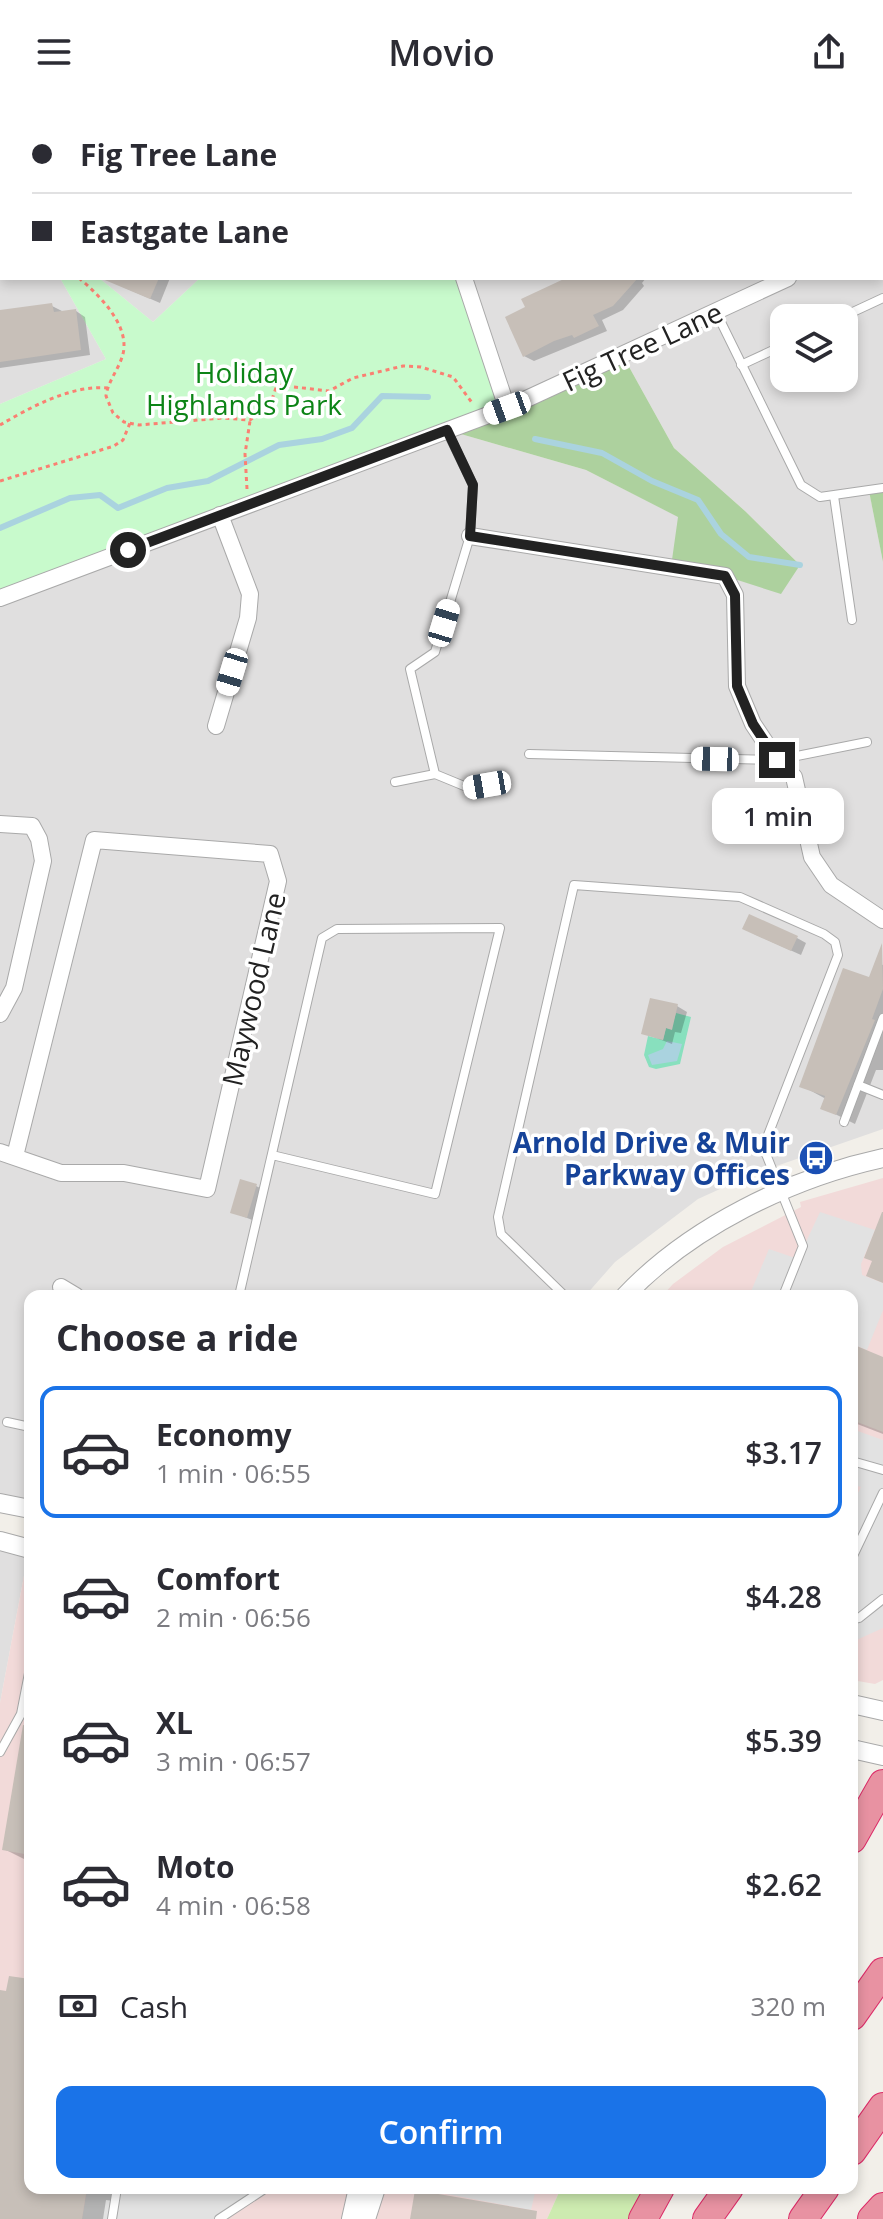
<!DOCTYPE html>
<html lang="en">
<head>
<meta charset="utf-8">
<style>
  body { margin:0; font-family:"Open Sans",sans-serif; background:#f2f2f3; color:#2b2b33; height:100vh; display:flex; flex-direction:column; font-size:30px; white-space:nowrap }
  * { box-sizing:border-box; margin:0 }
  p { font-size:26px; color:#7c7c81 }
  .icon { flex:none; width:44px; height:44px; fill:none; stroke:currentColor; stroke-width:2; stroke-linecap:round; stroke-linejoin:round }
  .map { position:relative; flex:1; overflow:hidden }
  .panel { position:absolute; left:24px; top:1186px; width:834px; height:904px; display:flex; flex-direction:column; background:#fff; border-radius:16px; box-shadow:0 4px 12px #0003 }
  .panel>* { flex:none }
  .top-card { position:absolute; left:0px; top:0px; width:884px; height:176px; box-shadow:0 4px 12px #0003; display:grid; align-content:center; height:176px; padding:0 32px; background:#fff }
  .controls { position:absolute; left:770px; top:200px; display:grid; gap:16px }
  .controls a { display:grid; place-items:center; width:88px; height:88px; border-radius:16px; background:#fff; box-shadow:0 4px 12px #0003; font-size:40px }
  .end { position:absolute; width:36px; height:36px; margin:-18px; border:10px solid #222; background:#fff; box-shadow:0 0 0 4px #fff }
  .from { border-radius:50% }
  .bubble { position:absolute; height:56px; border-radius:16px; background:#fff; box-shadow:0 4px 12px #0003; font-size:26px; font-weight:600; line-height:56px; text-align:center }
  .car { position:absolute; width:24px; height:48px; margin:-24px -12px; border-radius:10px; box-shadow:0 0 6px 2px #0007; background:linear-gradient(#fff 24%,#345 0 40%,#fff 0 76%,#345 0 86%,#fff 0) }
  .top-card b { display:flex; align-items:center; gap:28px; height:76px; font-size:30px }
  .top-card b+b { border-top:2px solid #e1e1e2 }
  .top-card i { width:20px; height:20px; background:#2b2b33 }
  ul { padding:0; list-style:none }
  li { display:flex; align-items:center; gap:24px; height:132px; margin:0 16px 12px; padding:0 16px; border:4px solid transparent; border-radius:16px }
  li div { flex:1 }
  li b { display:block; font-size:30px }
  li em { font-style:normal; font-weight:600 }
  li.current { border-color:#1a73e8 }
  li>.icon { width:72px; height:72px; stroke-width:1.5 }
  h2 { padding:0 32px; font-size:36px; line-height:96px }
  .pay { display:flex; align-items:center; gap:20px; height:88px; padding:0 32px; font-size:30px }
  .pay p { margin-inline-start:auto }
  .action { display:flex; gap:16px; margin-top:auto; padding:16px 32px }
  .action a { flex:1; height:92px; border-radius:16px; background:#1a73e8; color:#fff; font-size:32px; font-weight:600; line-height:92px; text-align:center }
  header { display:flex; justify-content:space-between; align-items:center; height:104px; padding:0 32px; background:#fff; font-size:36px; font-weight:600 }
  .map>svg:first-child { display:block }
</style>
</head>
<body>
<header><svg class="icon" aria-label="menu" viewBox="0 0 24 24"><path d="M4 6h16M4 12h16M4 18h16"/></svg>Movio<svg class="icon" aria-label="share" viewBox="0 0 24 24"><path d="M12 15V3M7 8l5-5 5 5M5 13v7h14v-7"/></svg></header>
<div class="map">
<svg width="883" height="2115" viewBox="0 0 883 2115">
  <rect width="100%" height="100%" fill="#f2efe9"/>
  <g fill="#e0dfdf" fill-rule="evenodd">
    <path d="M0,0H883V383L869,386L883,458V1025L753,1070L698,1095L615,1158L585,1192H30V1405L0,1399V494L447,326L586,366L679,413L800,461L745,407L674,344L623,252L507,304L464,174H882V2H2V174H60L106,255L0,300ZM784,214H844V274H784Z"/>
    <polygon points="99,174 200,174 153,218"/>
    <polygon points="0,1437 29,1445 0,1599"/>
  </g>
  <g fill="#f2dad9">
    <polygon points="883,1074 883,1576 875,1580 852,1576 852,1192 662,1192 673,1180 723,1143 801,1103 800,1098"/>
    <polygon points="29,1445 30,2084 358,2084 351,2115 0,2115 0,1599"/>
    <polygon points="376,2084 561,2084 547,2115 367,2115"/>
  </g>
  <polygon fill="#cdebb0" points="561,2084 660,2084 643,2115 547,2115"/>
  <g fill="#add19e">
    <polygon points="623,252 674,344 745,407 800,461 781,490 725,472 671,463 678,413 586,366 447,326 507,304"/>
    <polygon points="883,384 883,458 869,387"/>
  </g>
  <polygon fill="#c8facc" points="60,174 99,174 153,218 200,174 464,174 507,304 0,494 0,300 106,255"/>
  <polygon fill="#88e0be" points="676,909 691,913 680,960 656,965 649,963 644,951 648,932 663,936 666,924 671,925"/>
  <g fill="#e2e2e2">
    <polygon points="820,1108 875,1126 861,1160 862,1171 883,1179 883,1206 867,1246 852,1240 852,1192 749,1192 769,1145 798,1155"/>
    <polygon points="852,1325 883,1336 883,1524 852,1538 852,1400 861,1383 852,1380"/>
    <polygon points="117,2084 266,2084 222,2115 82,2115 87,2086 116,2090"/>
    <polygon points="415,2084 536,2084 531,2106"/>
  </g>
  <polygon fill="#aad3df" points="667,937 682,940 677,957 652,961 648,951 663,945"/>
  <g fill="#0003">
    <polygon points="30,0 80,0 29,2"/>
    <polygon points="149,0 208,0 148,2"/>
    <polygon points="225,0 331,0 225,2"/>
    <polygon points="507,0 558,0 507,2"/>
    <polygon points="588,0 641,0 587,2"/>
    <polygon points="725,0 780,0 779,2"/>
    <polygon points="0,100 2,100 2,124 0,123"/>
    <polygon points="115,174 170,174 160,199 123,183"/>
    <polygon points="571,174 646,174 642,179 644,182 623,206 602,216 607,227 534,257 524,252"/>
    <polygon points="52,202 62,207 76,207 85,213 90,251 0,264 0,219"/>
    <polygon points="754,830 797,834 806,839 801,851"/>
    <polygon points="876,859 883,861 883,966 876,966 855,1020 823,1004 826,995 802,982 870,876"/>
    <polygon points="677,902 687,908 681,929 675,928 672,940 643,929"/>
    <polygon points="256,1082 266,1087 257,1118 232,1108"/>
    <polygon points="852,1243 883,1255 883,1330 852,1318"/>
    <polygon points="30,1623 30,1758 4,1745"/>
    <polygon points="30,1877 30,2084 116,2084 114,2097 106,2096 103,2115 0,2115 0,1888 8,1889"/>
  </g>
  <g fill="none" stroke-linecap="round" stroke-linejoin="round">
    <g stroke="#aad3df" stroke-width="6">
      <polyline points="535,335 602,349 652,377 698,396 721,430 749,453 800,461"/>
      <polyline points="0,424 70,394 100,391 118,404 167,384 208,377 279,341 322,335 352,324 382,292 428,293"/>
    </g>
  </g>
  <g fill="#c7bfb8">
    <polygon points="100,174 159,174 150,195"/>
    <polygon points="566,174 638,174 613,202 593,211 599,222 574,234 572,231 554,237 523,253 505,213 525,203 521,195"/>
    <polygon points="52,199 54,208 76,205 81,246 0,258 0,206"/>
    <polygon points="749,810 798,832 791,847 742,825"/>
    <polygon points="882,839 883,885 872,915 875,916 836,1011 820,1005 825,992 799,983 843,864 869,873"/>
    <polygon points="650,894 678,900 672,926 666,924 663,936 641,930"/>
    <polygon points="240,1075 257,1080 247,1114 230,1109"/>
    <polygon points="882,1108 883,1108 883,1179 866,1172 872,1157 864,1154"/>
    <polygon points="852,1240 883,1253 883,1328 852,1316"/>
    <polygon points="23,1621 30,1622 30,1751 2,1746"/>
    <polygon points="9,1872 30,1875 30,2084 87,2084 82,2115 0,2115 0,1886 6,1887"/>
    <polygon points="415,2086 537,2107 536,2115 410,2115"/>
  </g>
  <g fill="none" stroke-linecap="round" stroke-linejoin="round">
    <g stroke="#a9a9a9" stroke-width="10">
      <g id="service">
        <polyline points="716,208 801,381 820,393 883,384"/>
        <polyline points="840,214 883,194"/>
        <polyline points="741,261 784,241"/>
        <polyline points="447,327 473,381 470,432 435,548 410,565 435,670 469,684 504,677"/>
        <polyline points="834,392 852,516"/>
        <polyline points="529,650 777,656 867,638"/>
        <polyline points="395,678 435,670"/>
        <polyline points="858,981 883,991"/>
        <polyline points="844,1018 883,914"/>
        <polyline points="239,1192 322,834 337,825 500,824 435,1090 272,1051"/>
        <polyline points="565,1192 501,1130 498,1113 574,781 740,793 824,830 835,838 838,851 768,1031 766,1050 803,1142 783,1192"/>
        <polyline points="7,1318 30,1323"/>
        <polyline points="852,1357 883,1366"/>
        <polyline points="852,1454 883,1389"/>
        <polyline points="852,1516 859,1514 883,1495"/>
        <polyline points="0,1648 21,1610 30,1564"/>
        <polyline points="112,2115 117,2084"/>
        <polyline points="219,2115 266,2084"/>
      </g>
    </g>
    <g stroke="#a9a9a9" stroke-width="18">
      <g id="minor">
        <polyline points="109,2 109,0"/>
        <polyline points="458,2 458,0"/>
        <polyline points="677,2 677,0"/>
        <polyline points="882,129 883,129"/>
        <polyline points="0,166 2,166"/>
        <polyline points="464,174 507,304"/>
        <polyline points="470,432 725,472 735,491 737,582 753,620 777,656 794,673 812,753 831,781 883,816"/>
        <polyline points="0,494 507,304 788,174"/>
        <polyline points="216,622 248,514 250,490 220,411"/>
        <polyline points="0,720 32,722 39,735 43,757 14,884 0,910"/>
        <polyline points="0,1048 61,1069 124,1069 207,1085 278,777 270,750 94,736 15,1052"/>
        <polyline points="61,1183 76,1192"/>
      </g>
    </g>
    <g stroke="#a9a9a9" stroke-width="20">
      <g id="tertiary">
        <path d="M625,1192C690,1123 791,1074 883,1054"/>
        <polyline points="0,1399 30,1405"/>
        <polyline points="0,1437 30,1445"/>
        <polyline points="852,1600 883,1607"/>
        <polyline points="852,1645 883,1652"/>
        <polyline points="351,2115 358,2084"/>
        <polyline points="366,2115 376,2084"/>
      </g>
    </g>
    <g stroke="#dc2a67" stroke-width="30">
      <g id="motorway">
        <polyline points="852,1735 883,1680"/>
        <polyline points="852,1912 883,1868"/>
        <polyline points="852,2047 883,2003"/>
        <polyline points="643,2115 660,2084"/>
        <polyline points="707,2115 729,2084"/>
        <polyline points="803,2115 825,2084"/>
        <polyline points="872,2115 883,2103"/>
      </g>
    </g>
    <g stroke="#fa8072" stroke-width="3" stroke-dasharray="4 4" stroke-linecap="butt">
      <path d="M79,174C99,191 130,221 123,250C119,265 108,277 106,292L113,309L124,318L139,321L222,314L250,316L270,301L277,281L329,287L353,274L403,262L421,263L453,273L473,300"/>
      <path d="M0,321C31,303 71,281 107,284"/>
      <polyline points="0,377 114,342 123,336 130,319"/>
      <polyline points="247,385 245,350 250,317"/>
    </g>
    <use href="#service" stroke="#fff" stroke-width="8"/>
    <use href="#minor" stroke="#fff" stroke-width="16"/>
    <use href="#tertiary" stroke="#fff" stroke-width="18"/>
    <use href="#motorway" stroke="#e892a2" stroke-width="28"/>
  </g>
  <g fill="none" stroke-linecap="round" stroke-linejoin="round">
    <polyline stroke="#222" stroke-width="10" points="128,446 447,326 473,381 470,432 725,472 735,491 737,582 753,620 777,656"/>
  </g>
  <defs>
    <g id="bus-disc" transform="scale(1.8)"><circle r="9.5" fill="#1a4fb4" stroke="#fff"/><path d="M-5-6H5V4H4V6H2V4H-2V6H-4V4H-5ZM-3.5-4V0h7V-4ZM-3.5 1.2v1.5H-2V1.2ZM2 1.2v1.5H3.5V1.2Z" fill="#fff"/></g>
  </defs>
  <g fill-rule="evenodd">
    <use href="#bus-disc" x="816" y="1054"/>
  </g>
  <g text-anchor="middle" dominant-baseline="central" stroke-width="7" stroke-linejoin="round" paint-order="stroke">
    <g font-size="28" fill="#222" stroke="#fff">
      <text transform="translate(642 242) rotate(-25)">Fig Tree Lane</text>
      <text transform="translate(253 885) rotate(-77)">Maywood Lane</text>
    </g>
    <g font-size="28" fill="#0c8416" stroke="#fff">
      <text x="244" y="268">Holiday<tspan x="244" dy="32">Highlands Park</tspan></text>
    </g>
    <g font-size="28" font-weight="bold" fill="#164399" stroke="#fff" text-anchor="end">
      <text x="790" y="1038">Arnold Drive &amp; Muir<tspan x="790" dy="32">Parkway Offices</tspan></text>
    </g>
  </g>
</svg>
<div class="controls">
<a><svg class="icon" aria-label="layers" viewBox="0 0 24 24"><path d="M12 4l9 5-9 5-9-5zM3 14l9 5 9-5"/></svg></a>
</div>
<i class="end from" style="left:128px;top:446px"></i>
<i class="end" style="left:777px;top:656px"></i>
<div class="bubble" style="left:712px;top:684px;width:132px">1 min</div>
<i class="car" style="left:507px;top:304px;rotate:250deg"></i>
<i class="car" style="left:444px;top:519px;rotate:17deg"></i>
<i class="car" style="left:232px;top:568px;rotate:197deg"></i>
<i class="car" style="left:715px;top:655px;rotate:271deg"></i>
<i class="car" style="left:487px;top:681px;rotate:260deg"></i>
<div class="top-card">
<b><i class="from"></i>Fig Tree Lane</b>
<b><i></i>Eastgate Lane</b>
</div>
<section class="panel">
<h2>Choose a ride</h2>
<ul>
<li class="current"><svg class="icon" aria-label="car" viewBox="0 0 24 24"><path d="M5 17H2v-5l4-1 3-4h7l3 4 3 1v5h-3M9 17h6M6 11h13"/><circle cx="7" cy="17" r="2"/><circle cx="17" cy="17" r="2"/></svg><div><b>Economy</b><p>1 min · 06:55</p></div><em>$3.17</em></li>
<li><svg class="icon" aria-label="car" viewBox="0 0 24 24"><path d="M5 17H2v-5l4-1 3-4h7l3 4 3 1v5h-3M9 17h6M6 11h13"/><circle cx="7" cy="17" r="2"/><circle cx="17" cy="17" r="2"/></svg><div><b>Comfort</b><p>2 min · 06:56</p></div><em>$4.28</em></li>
<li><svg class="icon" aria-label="car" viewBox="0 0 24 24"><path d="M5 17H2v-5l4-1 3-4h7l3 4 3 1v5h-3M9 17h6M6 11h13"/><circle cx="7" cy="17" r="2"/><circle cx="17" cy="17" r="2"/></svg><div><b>XL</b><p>3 min · 06:57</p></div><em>$5.39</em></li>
<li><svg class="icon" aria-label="car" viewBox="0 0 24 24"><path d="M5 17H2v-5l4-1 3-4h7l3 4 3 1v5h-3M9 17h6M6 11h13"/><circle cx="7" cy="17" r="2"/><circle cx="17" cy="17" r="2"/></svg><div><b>Moto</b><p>4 min · 06:58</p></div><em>$2.62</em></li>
</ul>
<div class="pay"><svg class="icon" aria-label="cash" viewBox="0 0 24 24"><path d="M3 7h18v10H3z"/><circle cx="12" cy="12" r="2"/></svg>Cash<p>320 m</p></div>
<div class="action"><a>Confirm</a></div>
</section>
</div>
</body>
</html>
